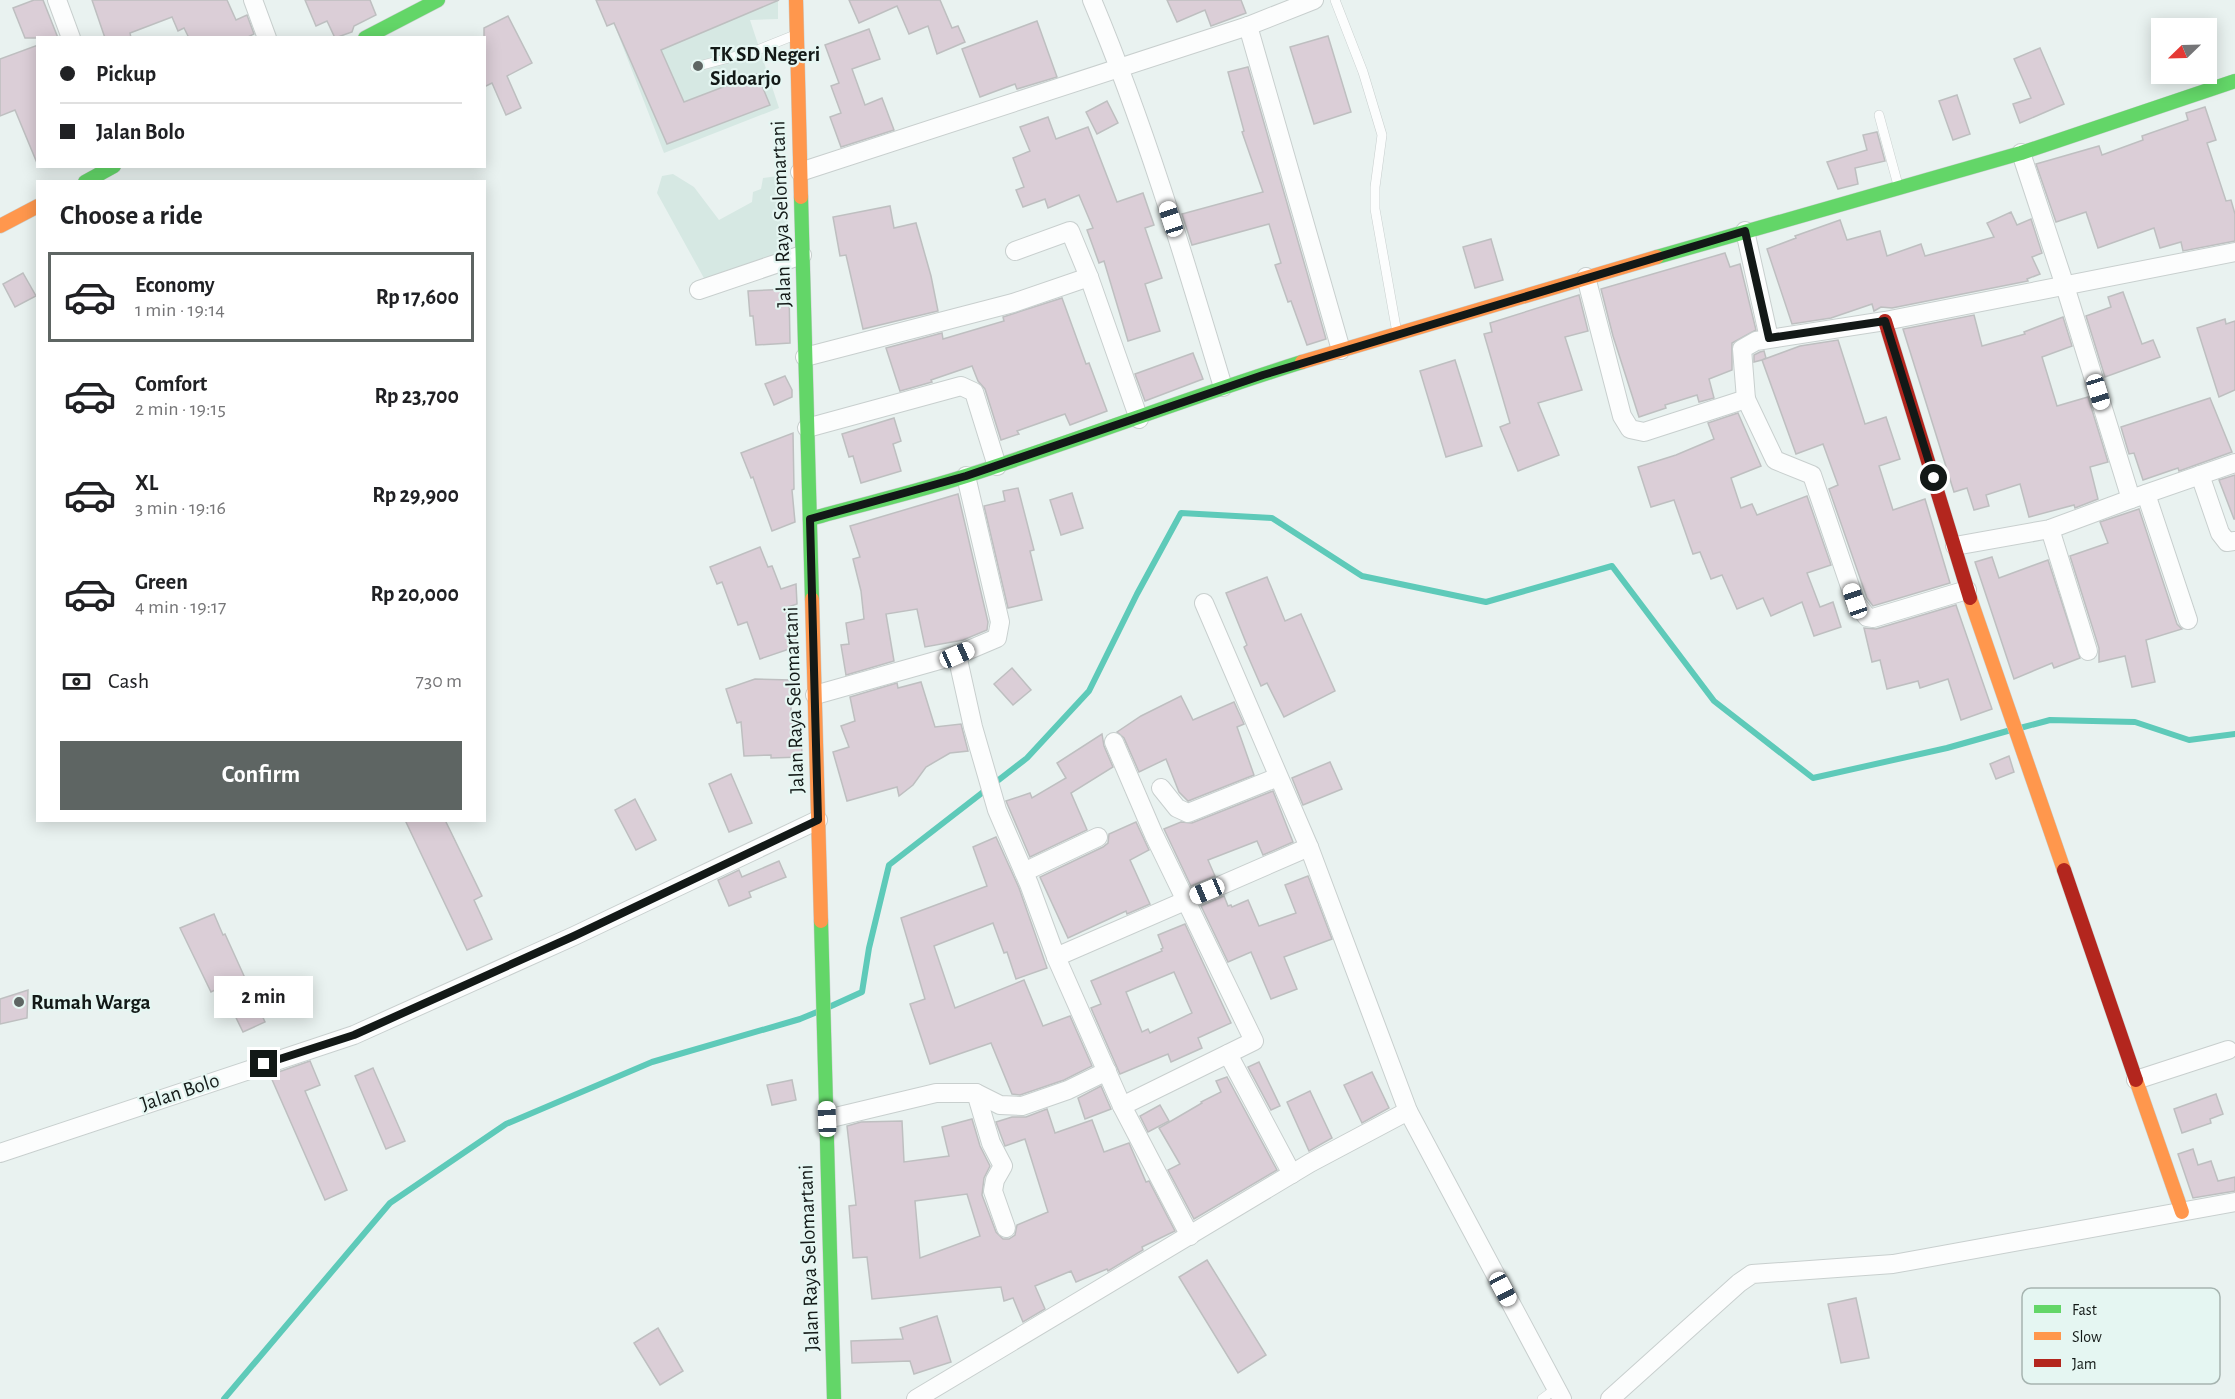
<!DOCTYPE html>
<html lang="en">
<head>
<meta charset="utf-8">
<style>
  body { margin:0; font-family:"Alegreya Sans",sans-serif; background:#f2f2f2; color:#202124; height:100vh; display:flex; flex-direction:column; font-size:22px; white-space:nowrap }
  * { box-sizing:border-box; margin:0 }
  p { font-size:20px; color:#757577 }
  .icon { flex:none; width:33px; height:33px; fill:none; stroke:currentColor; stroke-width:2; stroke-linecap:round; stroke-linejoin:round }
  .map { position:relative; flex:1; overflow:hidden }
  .side { position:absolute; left:36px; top:180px; width:450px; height:642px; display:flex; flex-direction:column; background:#fff; border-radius:0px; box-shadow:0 3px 15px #0003 }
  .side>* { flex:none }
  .banner { position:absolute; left:36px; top:36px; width:450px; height:132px; border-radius:0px; box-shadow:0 3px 15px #0003; display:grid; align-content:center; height:132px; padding:0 24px; background:#fff }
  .needle { width:39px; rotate:247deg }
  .fabs { position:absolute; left:2151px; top:18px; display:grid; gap:12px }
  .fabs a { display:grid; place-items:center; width:66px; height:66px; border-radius:0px; background:#fff; box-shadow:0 3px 15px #0003; font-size:30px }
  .end { position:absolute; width:27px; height:27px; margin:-14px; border:8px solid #131917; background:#fff; box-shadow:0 0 0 3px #fff }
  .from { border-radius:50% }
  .bubble { position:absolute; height:42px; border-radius:0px; background:#fff; box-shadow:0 3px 15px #0003; font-size:20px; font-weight:700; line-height:42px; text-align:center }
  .car { position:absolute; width:18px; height:36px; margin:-18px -9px; border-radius:8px; box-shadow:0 0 4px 2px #0007; background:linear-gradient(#fff 24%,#345 0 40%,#fff 0 76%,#345 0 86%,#fff 0) }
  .banner b { display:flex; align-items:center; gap:21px; height:57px; font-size:22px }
  .banner b+b { border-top:2px solid #e0e0e0 }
  .banner i { width:15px; height:15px; background:#202124 }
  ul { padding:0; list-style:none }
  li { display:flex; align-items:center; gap:18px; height:90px; margin:0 12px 9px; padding:0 12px; border:3px solid transparent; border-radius:0px }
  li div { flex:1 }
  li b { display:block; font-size:22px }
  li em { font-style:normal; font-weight:700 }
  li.selected { border-color:#5e6563 }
  li>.icon { width:54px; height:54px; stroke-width:1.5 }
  h2 { padding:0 24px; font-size:27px; line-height:72px }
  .pay { display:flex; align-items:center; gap:15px; height:66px; padding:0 24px; font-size:22px }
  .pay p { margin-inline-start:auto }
  .action { display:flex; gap:12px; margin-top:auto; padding:12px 24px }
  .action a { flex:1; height:69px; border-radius:0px; background:#5e6563; color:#fff; font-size:24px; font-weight:700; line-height:69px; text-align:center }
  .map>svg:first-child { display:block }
</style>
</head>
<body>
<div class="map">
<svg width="2235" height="1399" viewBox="0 0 2235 1399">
  <rect width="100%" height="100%" fill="#e9f2f0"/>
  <g fill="#d6e8e3">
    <polygon points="778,0 778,19 750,20 779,108 664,153 614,24 644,11"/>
    <polygon points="673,174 694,187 719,220 752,202 753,192 761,189 763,178 786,175 789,251 705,280 657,193 662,176"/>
  </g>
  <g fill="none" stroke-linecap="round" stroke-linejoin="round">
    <g stroke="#5ecab9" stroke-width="6">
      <polyline points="2020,728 2050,720 2135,722 2189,740 2235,734"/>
      <polyline points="829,1007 862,992 869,948 889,865 1027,758 1089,691 1137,594 1181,513 1272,518 1362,576 1486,602 1612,566 1714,701 1813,778 1947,748 2011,730"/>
      <polyline points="224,1399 390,1203 506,1124 652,1062 800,1019 817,1012"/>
    </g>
  </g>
  <g fill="#dbced7" stroke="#bebfc0" stroke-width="1.5" fill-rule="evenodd">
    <polygon points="34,0 43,0 58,38 25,38 13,8"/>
    <polygon points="92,0 227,0 236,20 247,15 254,34 246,38 189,38 184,28 178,31 172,17 130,33 131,38 105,38"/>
    <polygon points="305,0 370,0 376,15 354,26 352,32 335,38 327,21 316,26"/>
    <polygon points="596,0 779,0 661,50 684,102 757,74 770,105 667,144 614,23 607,26"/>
    <polygon points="849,0 940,0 952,28 958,26 965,42 937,54 928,26 909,34 897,6 859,23"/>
    <polygon points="1167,0 1241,0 1246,13 1211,26 1205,10 1177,22"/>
    <polygon points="508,16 532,63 507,76 521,108 506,115 492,83 484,87 484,28"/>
    <polygon points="1037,21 1057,77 1017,89 1015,84 980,97 962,49"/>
    <polygon points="869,29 880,59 852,69 865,105 882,98 894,130 841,147 830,117 841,113 831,86 839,83 825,45"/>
    <polygon points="1328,36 1351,112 1314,124 1290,47"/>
    <polygon points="38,45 38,163 37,163 15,110 0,116 0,59"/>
    <polygon points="2040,48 2064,104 2020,123 2013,104 2031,98 2014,59"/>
    <polygon points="1248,67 1326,339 1307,345 1291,301 1288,302 1275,265 1281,263 1269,224 1192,245 1182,214 1263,192 1242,132 1244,131 1228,72"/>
    <polygon points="1957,95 1970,134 1953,140 1939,101"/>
    <polygon points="1107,101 1118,123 1097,134 1086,112"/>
    <polygon points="2205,107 2216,140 2207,143 2226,201 2231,200 2235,214 2235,241 2183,251 2181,242 2160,248 2154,228 2098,248 2086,212 2056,222 2036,164 2099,146 2102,155 2143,140 2142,136 2188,120 2186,113"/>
    <polygon points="1048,117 1056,139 1088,127 1117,202 1143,193 1154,225 1145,228 1162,278 1145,284 1160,331 1128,341 1104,261 1099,263 1087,230 1093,228 1079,195 1048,208 1045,199 1023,207 1016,190 1024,187 1013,158 1030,151 1020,127"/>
    <polygon points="1877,132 1885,161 1855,168 1858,184 1838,189 1827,162 1867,150 1863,135"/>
    <polygon points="890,206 894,228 916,223 931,276 938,311 863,329 846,255 840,256 833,217"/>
    <polygon points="2011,212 2017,225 2031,219 2042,253 2032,257 2040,274 2027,279 2028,281 1892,308 1881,307 1874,311 1872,304 1831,318 1792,324 1767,249 1796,238 1795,236 1840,220 1847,240 1880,231 1887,256 1921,244 1925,256 1994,237 1987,223"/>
    <polygon points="1491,239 1503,280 1475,288 1463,247"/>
    <polygon points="1725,253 1730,267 1740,264 1756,330 1732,343 1732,370 1709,379 1714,398 1699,402 1697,395 1665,405 1666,408 1639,417 1613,336 1601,289"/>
    <polygon points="23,273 36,296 15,307 3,284"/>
    <polygon points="789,289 790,343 756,345 753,316 750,316 748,291"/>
    <polygon points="2123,292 2142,344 2153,340 2160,357 2105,377 2086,316 2111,307 2108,297"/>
    <polygon points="1579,295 1588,331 1565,337 1582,390 1538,403 1559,455 1518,471 1500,427 1510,423 1484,334 1492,332 1490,323"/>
    <polygon points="1062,298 1086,364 1089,363 1107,411 1070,425 1065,414 1017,431 1019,434 1001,440 985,389 978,381 972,366 931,380 932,382 900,391 886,348 942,333 943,339 1004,321 1003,317"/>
    <polygon points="1974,315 1982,346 2025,334 2024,332 2063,317 2072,346 2042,357 2057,406 2088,397 2108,462 2090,467 2098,499 2075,508 2074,505 2029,517 2020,484 1986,495 1989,506 1974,510 1967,488 1954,492 1903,329"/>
    <polygon points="2225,319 2226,324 2235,321 2235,390 2219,397 2197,328"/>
    <polygon points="1838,340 1865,424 1886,417 1900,459 1879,466 1893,510 1925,499 1950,583 1873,606 1867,598 1829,489 1838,485 1823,444 1796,454 1762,360 1754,362 1754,355 1760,352 1764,351 1766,358 1762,360 1800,346"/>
    <polygon points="1193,353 1203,379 1145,401 1135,374"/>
    <polygon points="1455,360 1482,446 1446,457 1420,371"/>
    <polygon points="785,376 792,390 792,397 774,405 765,384"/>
    <polygon points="2210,398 2232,452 2179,471 2178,468 2143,480 2134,453 2129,454 2121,427"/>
    <polygon points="1738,413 1761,466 1731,478 1741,508 1752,504 1757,515 1807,496 1831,565 1807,573 1820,607 1833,602 1841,627 1814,636 1802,602 1771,616 1763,598 1737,609 1722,575 1711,579 1700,552 1693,554 1674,500 1651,507 1638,467 1676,455 1714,439 1708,423"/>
    <polygon points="894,418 901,441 893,444 901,471 861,483 853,456 849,457 842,434"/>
    <polygon points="793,433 794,489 792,490 795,522 772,531 753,477 751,478 741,453"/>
    <polygon points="2235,475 2235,519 2234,519 2219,480"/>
    <polygon points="1018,488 1034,550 1030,551 1042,600 1008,608 984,506 1005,501 1003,491"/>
    <polygon points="1072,493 1083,528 1061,535 1050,500"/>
    <polygon points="958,494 988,622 987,630 963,640 925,647 917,609 886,614 894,661 846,675 841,645 849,644 846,623 864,619 861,591 853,559 860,557 850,526"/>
    <polygon points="2139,509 2177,624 2182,629 2146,640 2155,682 2132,687 2125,656 2099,662 2099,648 2070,556 2108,543 2100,522"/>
    <polygon points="760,547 768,567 772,566 781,589 796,584 797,604 785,608 798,646 760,659 747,622 738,625 722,582 717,584 710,567"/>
    <polygon points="1992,557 1999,578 2048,560 2080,658 2054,668 2052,663 2014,679 1975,562"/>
    <polygon points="1267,577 1285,621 1301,614 1335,691 1284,717 1267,683 1261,686 1244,647 1247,645 1226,593"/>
    <polygon points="1956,605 1992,709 1961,720 1948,679 1920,688 1918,681 1887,689 1880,660 1872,662 1864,628 1876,629"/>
    <polygon points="1012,668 1031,690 1013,705 994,684"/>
    <polygon points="755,679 791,680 791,720 801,720 802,757 771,758 771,755 744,756 741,722 737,723 726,689"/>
    <polygon points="921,682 935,727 961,724 968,751 950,753 926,767 913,785 899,796 897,787 847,801 833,752 849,747 841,726 855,721 850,697 897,683 898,688"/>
    <polygon points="1181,696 1193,720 1234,702 1244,724 1237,727 1254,775 1188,801 1179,792 1166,759 1139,772 1124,738 1117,732 1141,716"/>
    <polygon points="1102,734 1104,746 1113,767 1071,793 1087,830 1030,857 1006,801 1030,793 1032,798 1066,778 1057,763"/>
    <polygon points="2009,756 2014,772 1996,779 1990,764"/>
    <polygon points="1330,762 1342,789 1303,805 1292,778"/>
    <polygon points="731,774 752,823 729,832 709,784"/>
    <polygon points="1273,791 1293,842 1263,855 1257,841 1208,860 1215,876 1191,886 1164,829 1181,822 1192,823"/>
    <polygon points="635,799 656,840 636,850 615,810"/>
    <polygon points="405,820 445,820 482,896 474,900 492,939 467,950"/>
    <polygon points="1136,822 1149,850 1130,860 1150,904 1127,914 1126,911 1068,938 1040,877 1103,847 1108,843 1109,834"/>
    <polygon points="996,837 1019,888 1047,968 1016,979 1007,952 1004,953 993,923 934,946 955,1008 1024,980 1043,1026 1070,1016 1092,1066 1064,1080 1020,1095 1012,1094 991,1043 930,1064 910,1004 925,999 901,918 987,886 973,847"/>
    <polygon points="779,861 786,877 749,892 751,897 729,906 718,880 739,870 742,877"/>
    <polygon points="1308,876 1332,939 1284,957 1297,989 1271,999 1251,952 1228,962 1201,906 1224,896 1228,906 1231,905 1232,907 1248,900 1259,926 1296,913 1285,885"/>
    <polygon points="214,914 223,935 225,934 265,1022 243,1032 221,987 211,992 180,928"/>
    <path d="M1185,924L1231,1023L1198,1038L1202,1048L1171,1062L1168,1054L1120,1074L1091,1008L1101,1004L1091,981L1162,951L1161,949L1163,948L1158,935ZM1174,972L1192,1013L1150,1033L1148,1029L1142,1032L1126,992Z"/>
    <polygon points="28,990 27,1018 0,1024 0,999"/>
    <polygon points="310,1061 320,1085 305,1091 347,1190 325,1200 270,1075"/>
    <polygon points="1259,1062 1280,1106 1271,1110 1248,1067"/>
    <polygon points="373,1068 405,1141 386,1149 355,1076"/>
    <polygon points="1372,1072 1389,1108 1362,1123 1344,1085"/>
    <polygon points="1227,1077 1277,1170 1194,1219 1168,1170 1180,1164 1159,1128 1202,1103 1201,1102 1221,1092 1216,1081"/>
    <polygon points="792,1080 796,1100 772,1105 767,1085"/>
    <polygon points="1101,1086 1111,1109 1085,1119 1078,1098"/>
    <polygon points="1310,1091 1332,1138 1309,1151 1287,1102"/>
    <polygon points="2216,1094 2223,1114 2210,1119 2211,1123 2182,1133 2174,1109"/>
    <polygon points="1160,1105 1169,1121 1148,1132 1140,1116"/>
    <path d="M1047,1109L1055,1133L1092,1120L1104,1152L1129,1143L1146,1182L1149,1181L1175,1231L1142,1247L1143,1250L1108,1271L1107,1269L1076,1282L1071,1271L1035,1286L1045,1309L1023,1322L1013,1298L1004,1301L1001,1287L872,1299L867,1257L853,1258L849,1206L856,1205L847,1126L861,1122L902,1121L904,1162L949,1156L942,1127L972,1119L980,1146L990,1166L984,1178L982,1195L996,1232L1003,1239H1009L1015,1235L1017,1225L1048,1212L1025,1139L1005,1146L996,1122L1012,1117H1026ZM967,1194L980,1236L920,1258L915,1201Z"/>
    <polygon points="2193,1149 2198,1165 2211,1161 2218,1181 2235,1177 2235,1191 2193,1198 2178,1154"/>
    <polygon points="1207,1260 1266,1355 1238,1373 1179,1277"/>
    <polygon points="1856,1298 1869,1358 1841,1363 1828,1304"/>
    <polygon points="937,1316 951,1362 914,1374 910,1361 852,1363 851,1341 903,1339 900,1328"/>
    <polygon points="658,1328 683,1371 660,1385 634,1343"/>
  </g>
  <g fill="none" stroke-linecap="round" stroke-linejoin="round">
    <g stroke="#c8cfce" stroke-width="10">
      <g id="lane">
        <polyline points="1335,0 1363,72 1382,135 1375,187 1375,209 1397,333"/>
        <polyline points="695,67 755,51 795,35"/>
        <polyline points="1879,115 1898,185"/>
        <polyline points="1542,1399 1557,1388"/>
      </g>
    </g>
    <g stroke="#c8cfce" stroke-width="20">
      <g id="street">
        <polyline points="57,0 71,38"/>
        <polyline points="253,0 267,38"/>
        <path d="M1092,0C1145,126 1184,257 1223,387"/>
        <polyline points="1248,26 1341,350"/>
        <polyline points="2021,153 2065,286 2131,499 2235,463"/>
        <polyline points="800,172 1248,26 1314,0"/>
        <polyline points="1745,231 1769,338"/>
        <polyline points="1015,251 1070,231 1089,277 1139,419"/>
        <polyline points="1586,277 1622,416 1630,429 1644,432 1746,399 1742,349 1756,341 1885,321 2235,252"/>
        <polyline points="699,290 802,255"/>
        <polyline points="805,357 1013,303 1089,277"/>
        <polyline points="1746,399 1775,460 1812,475 1855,601 1867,617 1873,618 1967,590"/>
        <polyline points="807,428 961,386 974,392 997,466"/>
        <polyline points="2200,475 2220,533 2227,542 2235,541"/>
        <polyline points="966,476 1000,622 997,638 957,655 973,727 997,810 1029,884 1056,957 1122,1106 1190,1236"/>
        <polyline points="2146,494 2188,620"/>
        <polyline points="2050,529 2088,651"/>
        <polyline points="1955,546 2050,529 2131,499"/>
        <polyline points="1204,603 1309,847 1408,1111"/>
        <polyline points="815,695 957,655"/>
        <polyline points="1114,742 1154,835 1254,1041 1122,1106"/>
        <polyline points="1161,788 1177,808 1188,813 1278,777"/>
        <polyline points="1024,872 1098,837"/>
        <polyline points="1056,957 1309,847"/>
        <polyline points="1228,1054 1292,1174"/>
        <polyline points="2136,1080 2228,1050"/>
        <polyline points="976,1093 991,1143 1003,1166 995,1180 993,1191 1006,1228"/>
        <polyline points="827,1119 936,1093 976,1093 1000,1105 1022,1106 1068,1090 1107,1071"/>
        <polyline points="0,1153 354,1035 574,936 818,820"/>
        <polyline points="916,1399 1310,1163 1408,1111 1562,1399"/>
        <polyline points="1610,1399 1739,1283 1752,1274 1893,1264 2235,1202"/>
      </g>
    </g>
    <g stroke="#c8cfce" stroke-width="15">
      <g id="fast">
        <polyline points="365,38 438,0"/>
        <polyline points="85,182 114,166"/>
        <polyline points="801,197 812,599"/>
        <polyline points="1657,257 2021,153 2235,81"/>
        <path d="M810,519C863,504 916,492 969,475C1081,439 1190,397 1302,362"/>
        <polyline points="821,921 834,1399"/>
      </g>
    </g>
    <g stroke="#c8cfce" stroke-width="15">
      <g id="slow">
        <polyline points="796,0 801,197"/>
        <polyline points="0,226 38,206"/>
        <polyline points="1302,362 1657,257"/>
        <polyline points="1970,598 2064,870"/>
        <polyline points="812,599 821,921"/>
        <polyline points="2136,1080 2182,1212"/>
      </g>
    </g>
    <g stroke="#c8cfce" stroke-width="15">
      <g id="jam">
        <polyline points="1885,321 1970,598"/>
        <polyline points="2064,870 2136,1080"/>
      </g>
    </g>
    <use href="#lane" stroke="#fcfdfd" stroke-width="9"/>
    <use href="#street" stroke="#fcfdfd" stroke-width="18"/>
    <use href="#fast" stroke="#63d668" stroke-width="14"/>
    <use href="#slow" stroke="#ff974d" stroke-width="14"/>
    <use href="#jam" stroke="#b3261e" stroke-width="14"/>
  </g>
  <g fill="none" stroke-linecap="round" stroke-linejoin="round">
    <polyline stroke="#131917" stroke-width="8" points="264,1064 354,1035 574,936 818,820 810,519 966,476 1263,375 1745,231 1769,338 1885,321 1934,478"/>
  </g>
  <g fill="#5e6563" stroke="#e5f6f2" stroke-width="2">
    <circle cx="698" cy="66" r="6"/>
    <circle cx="19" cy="1002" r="6"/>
  </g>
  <g text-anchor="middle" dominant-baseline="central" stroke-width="4.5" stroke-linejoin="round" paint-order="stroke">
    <g font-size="21" font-weight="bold" fill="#131917" stroke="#e5f6f2" text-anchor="start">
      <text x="710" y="54">TK SD Negeri<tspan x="710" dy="24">Sidoarjo</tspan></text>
      <text x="31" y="1002">Rumah Warga</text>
    </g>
    <g font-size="21" fill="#131917" stroke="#e5f6f2">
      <text transform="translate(781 214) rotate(-92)">Jalan Raya Selomartani</text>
      <text transform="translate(794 700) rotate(-92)">Jalan Raya Selomartani</text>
      <text transform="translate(180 1092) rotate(-18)">Jalan Bolo</text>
      <text transform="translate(809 1258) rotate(-92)">Jalan Raya Selomartani</text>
    </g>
  </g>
  <rect x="2022" y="1288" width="198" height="96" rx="9" fill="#e5f6f2" stroke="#a6b4b0" stroke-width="1.5"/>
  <rect x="2034" y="1305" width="27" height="8" fill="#63d668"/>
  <rect x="2034" y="1332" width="27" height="8" fill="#ff974d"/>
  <rect x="2034" y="1359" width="27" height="8" fill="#b3261e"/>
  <g font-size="16" fill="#131917">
    <text x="2072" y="1315">Fast</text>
    <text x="2072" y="1342">Slow</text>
    <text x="2072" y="1369">Jam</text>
  </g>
</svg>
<div class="fabs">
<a><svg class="needle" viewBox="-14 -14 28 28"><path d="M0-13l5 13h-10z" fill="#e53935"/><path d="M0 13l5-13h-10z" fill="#757577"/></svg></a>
</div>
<i class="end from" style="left:1934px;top:478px"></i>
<i class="end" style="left:264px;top:1064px"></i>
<div class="bubble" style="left:214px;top:976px;width:99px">2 min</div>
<i class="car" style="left:1171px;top:219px;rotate:342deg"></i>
<i class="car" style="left:2098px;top:392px;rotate:163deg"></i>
<i class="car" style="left:1855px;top:601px;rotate:341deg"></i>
<i class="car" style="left:957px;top:655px;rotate:66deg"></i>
<i class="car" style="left:1207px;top:891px;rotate:247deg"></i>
<i class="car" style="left:827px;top:1119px;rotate:358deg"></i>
<i class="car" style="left:1503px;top:1289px;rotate:152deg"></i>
<div class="banner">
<b><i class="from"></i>Pickup</b>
<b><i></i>Jalan Bolo</b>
</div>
<section class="side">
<h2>Choose a ride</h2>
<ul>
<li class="selected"><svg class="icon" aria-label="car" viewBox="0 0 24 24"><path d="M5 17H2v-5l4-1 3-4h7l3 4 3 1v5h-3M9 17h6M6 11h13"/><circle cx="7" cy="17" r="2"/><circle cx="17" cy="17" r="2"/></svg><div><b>Economy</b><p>1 min · 19:14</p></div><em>Rp 17,600</em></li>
<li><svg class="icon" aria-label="car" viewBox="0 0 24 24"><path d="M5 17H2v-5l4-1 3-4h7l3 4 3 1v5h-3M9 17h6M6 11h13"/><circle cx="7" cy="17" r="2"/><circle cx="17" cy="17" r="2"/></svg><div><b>Comfort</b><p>2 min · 19:15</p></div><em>Rp 23,700</em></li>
<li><svg class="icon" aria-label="car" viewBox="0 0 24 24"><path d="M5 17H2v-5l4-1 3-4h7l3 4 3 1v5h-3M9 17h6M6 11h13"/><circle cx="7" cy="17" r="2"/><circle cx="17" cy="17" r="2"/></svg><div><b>XL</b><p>3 min · 19:16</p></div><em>Rp 29,900</em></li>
<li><svg class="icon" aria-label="car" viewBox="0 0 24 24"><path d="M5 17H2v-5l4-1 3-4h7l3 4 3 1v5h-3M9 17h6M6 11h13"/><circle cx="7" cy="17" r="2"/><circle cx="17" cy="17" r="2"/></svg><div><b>Green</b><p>4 min · 19:17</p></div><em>Rp 20,000</em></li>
</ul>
<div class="pay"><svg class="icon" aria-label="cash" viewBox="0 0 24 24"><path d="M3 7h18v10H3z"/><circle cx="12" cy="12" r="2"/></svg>Cash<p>730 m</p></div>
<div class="action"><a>Confirm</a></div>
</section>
</div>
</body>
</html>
